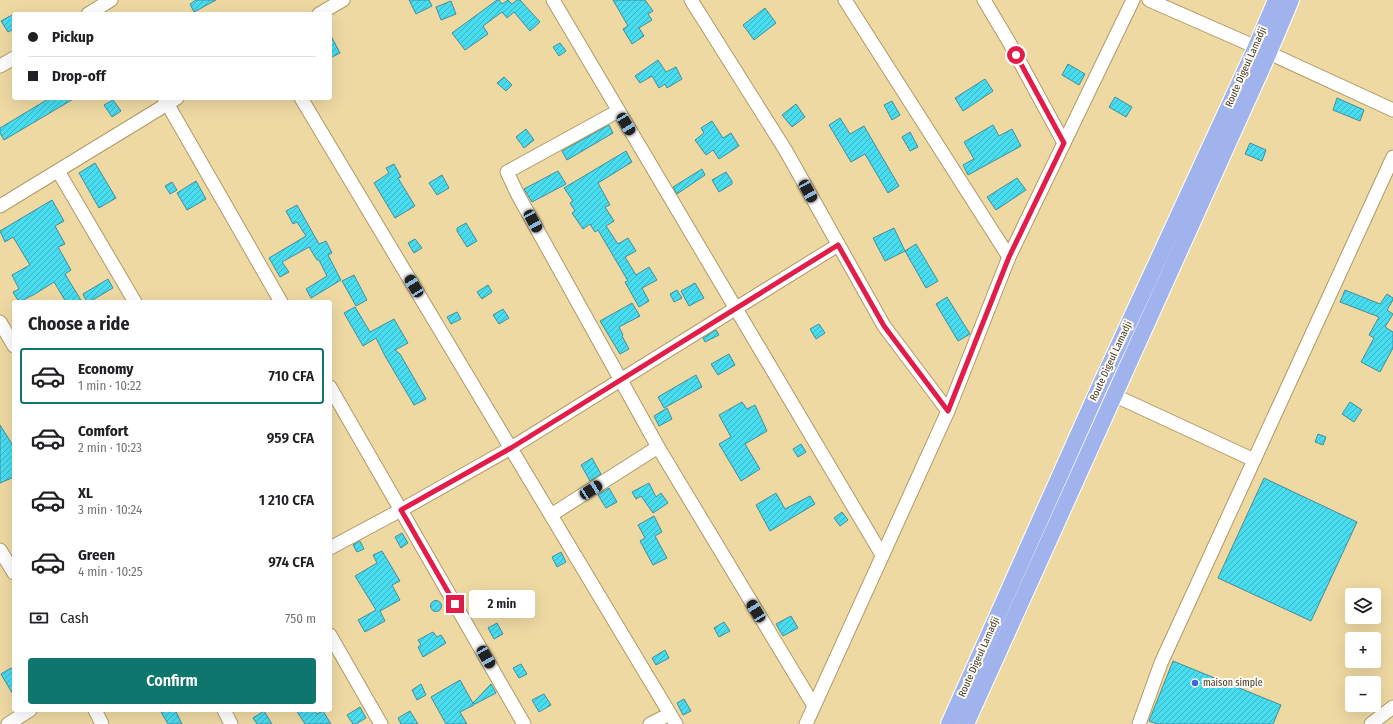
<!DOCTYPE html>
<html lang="en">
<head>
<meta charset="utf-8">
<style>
  body { margin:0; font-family:"Fira Sans Condensed",sans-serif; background:#f2f2f2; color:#202124; height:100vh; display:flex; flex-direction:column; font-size:15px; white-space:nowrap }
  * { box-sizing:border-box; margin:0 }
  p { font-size:13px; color:#757577 }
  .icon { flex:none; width:22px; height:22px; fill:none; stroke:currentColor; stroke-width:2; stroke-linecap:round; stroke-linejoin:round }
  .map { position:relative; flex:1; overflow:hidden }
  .side { position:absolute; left:12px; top:300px; width:320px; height:412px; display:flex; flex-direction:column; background:#fff; border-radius:4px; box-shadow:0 4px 16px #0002 }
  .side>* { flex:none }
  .hud { position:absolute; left:12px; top:12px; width:320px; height:88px; border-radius:4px; box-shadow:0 4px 16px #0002; display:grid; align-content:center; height:88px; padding:0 16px; background:#fff }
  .fabs { position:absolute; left:1345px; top:588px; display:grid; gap:8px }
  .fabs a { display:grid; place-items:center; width:36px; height:36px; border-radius:4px; background:#fff; box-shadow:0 4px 16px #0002; font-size:20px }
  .end { position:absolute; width:18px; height:18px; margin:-9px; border:5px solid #e11d48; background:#fff; box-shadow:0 0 0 2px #fff }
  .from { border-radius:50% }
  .bubble { position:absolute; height:28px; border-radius:4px; background:#fff; box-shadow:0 4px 16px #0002; font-size:13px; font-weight:600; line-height:28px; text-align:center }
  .car { position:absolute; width:12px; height:24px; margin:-12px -6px; border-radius:5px; box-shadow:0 0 3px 1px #0007; background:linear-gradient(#222 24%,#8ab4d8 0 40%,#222 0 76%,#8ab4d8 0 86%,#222 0) }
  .hud b { display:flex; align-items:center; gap:14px; height:38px; font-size:15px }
  .hud b+b { border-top:1px solid #e0e0e0 }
  .hud i { width:10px; height:10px; background:#202124 }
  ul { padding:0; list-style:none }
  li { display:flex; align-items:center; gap:12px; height:56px; margin:0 8px 6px; padding:0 8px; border:2px solid transparent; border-radius:4px }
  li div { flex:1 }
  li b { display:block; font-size:15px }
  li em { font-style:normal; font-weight:600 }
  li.active { border-color:#0f766e }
  li>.icon { width:36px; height:36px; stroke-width:1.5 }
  h2 { padding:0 16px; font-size:18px; line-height:48px }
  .pay { display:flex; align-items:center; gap:10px; height:44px; padding:0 16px; font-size:15px }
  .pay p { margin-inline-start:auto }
  .primary-button { display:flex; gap:8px; margin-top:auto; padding:8px 16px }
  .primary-button a { flex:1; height:46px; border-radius:4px; background:#0f766e; color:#fff; font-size:16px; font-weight:600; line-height:46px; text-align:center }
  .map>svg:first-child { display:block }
</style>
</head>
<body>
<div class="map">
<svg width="1393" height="724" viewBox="0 0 1393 724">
  <defs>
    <pattern id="building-hatch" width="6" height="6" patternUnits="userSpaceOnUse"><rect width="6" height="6" fill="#48dcf1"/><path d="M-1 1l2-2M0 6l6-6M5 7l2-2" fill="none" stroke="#3eb4c3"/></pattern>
  </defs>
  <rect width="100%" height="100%" fill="#eed9a3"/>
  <g fill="url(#building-hatch)" stroke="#458d98">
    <polygon points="196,0 216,0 194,12 190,4"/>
    <polygon points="409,0 429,0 432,6 416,14"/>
    <polygon points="497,0 499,0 502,4 508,0 512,4 517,0 520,0 540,22 530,31 514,12 507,18 502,12 483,26 488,34 465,50 452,33"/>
    <polygon points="613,0 645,0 653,11 648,14 652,20 639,28 644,36 632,44 623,29 628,26"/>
    <polygon points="451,1 456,14 441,20 436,7"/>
    <polygon points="765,8 776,23 754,40 743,25"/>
    <polygon points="14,14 14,29 8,32 1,21"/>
    <polygon points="330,34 340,53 330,58"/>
    <polygon points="560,43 566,51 559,56 553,47"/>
    <polygon points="658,60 666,72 676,67 682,79 667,88 665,84 659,88 652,76 640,83 635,76"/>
    <polygon points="1068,64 1085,74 1079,85 1062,75"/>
    <polygon points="504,77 512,85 506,91 497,83"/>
    <polygon points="985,79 993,91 963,111 955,98"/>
    <polygon points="1115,97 1132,107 1126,117 1109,107"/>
    <polygon points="50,98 75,98 4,140 0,133 0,128"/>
    <polygon points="1337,98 1364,110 1360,121 1333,110"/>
    <polygon points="113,100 121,111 112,117 104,105"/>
    <polygon points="892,101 900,115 892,120 884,105"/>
    <polygon points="796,104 805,117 792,127 782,115"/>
    <polygon points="840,118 850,134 864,126 899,186 888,193 865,154 851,162 829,125"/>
    <polygon points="712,121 723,138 731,133 739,146 719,159 713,150 706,155 695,140 704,133 701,128"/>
    <polygon points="609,125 613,133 567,160 562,151"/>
    <polygon points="993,125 999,136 1012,129 1021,146 968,175 963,165 974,159 964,142"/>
    <polygon points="526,129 534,140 524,148 516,137"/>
    <polygon points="910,132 918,147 910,151 902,137"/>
    <polygon points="1250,143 1266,150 1262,161 1245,154"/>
    <polygon points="626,151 632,162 598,183 610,205 605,207 614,221 606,226 618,244 628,238 636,251 625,257 636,275 649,267 657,280 642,288 649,301 639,307 625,282 628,281 598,230 595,232 590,224 583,229 572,213 575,211 570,203 573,201 564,188"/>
    <polygon points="95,163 116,198 99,208 79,173"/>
    <polygon points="394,164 401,177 398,178 415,206 395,218 374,183 389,173 386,168"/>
    <polygon points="702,169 705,175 677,194 673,187"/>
    <polygon points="558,171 566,184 532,202 524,189"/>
    <polygon points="726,172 732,181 732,184 719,192 712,180"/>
    <polygon points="442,175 449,188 437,195 429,183"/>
    <polygon points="1017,178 1026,190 996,210 987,197"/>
    <polygon points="196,181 206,199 187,210 177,193"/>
    <polygon points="172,182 177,190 170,194 165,186"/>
    <polygon points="52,200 64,221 55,226 65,244 58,247 71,270 65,274 82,302 66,302 54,282 35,294 19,302 13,292 19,289 12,275 30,265 13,237 5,242 0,231"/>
    <polygon points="297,205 319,244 326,241 332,253 328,255 341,280 311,298 306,289 327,276 319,260 317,260 309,247 282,262 289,272 280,277 269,258 306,236 297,222 293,224 286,211"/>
    <polygon points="466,223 477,241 467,247 457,231 457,228"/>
    <polygon points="894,228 905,251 885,261 873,238"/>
    <polygon points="415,239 422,248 414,253 408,243"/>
    <polygon points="916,244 938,281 926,288 905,251"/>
    <polygon points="354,275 367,300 356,306 342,281"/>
    <polygon points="108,279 113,288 89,302 87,302 83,294"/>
    <polygon points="695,283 704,298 689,306 681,291"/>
    <polygon points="488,285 492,292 482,299 477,292"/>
    <polygon points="677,290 682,298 674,302 670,294"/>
    <polygon points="1345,290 1380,304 1387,294 1393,298 1393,300 1387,310 1393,314 1385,327 1393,332 1393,348 1380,372 1361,362 1374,338 1369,335 1379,317 1340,302"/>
    <polygon points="947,297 970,334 958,341 936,304"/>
    <polygon points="632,303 640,316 619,327 623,335 622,336 629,349 620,354 600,321"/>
    <polygon points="355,307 370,332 394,319 408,343 395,350 400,354 426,399 414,405 385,356 376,338 363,346 344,313"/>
    <polygon points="503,309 509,318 499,324 493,315"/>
    <polygon points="457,312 461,319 451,324 447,317"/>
    <polygon points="819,324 825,333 816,339 810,329"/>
    <polygon points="716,330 719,335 705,342 703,338"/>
    <polygon points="729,354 735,365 718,375 711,364"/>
    <polygon points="696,375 702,387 664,408 658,397"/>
    <polygon points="742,402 747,409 755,405 767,431 745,444 760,469 741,481 719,444 731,437 719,415"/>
    <polygon points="1350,402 1362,410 1354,422 1342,414"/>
    <polygon points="667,408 672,419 659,426 654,416"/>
    <polygon points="0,425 14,447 14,477 0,483"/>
    <polygon points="1318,434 1326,437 1323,445 1315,442"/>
    <polygon points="801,444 806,452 798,457 793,449"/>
    <polygon points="592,458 601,474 590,481 581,465"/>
    <polygon points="1264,478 1357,522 1311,621 1218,578"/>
    <polygon points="649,483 656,497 661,493 668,503 653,513 641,496 636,499 632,492"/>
    <polygon points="609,488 617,502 606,508 598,495"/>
    <polygon points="776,493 785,509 810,496 815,504 770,531 756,505"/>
    <polygon points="842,512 848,520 840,526 834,518"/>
    <polygon points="654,516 662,532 655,536 667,558 653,565 640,541 645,538 638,525"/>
    <polygon points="402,533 408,543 401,548 395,537"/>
    <polygon points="360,541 364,549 357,552 353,545"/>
    <polygon points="382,551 400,581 392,585 400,600 380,611 385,621 365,632 358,620 376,610 355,576 377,563 373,555"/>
    <polygon points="561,552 566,562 557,567 552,557"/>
    <polygon points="482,600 487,608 480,613 475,604"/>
    <circle cx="436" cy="606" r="5.5"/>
    <polygon points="791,616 798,628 783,636 776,624"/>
    <polygon points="724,622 730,631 719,637 714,628"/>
    <polygon points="497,623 503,634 494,639 488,628"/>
    <polygon points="433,632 437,637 441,635 446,643 423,657 418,647 421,645 418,640"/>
    <polygon points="665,650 669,658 656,665 652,658"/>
    <polygon points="1173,661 1281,705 1273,724 1157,724 1149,721"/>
    <polygon points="521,664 527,674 519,678 513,668"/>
    <polygon points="11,668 14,672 14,696 1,674"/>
    <polygon points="460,680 474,705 460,712 467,724 446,724 431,697"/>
    <polygon points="421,684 426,695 417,700 412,690"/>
    <polygon points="491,684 496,693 475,704 473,703"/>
    <polygon points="544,694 551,705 539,712 532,700"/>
    <polygon points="684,699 691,711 683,715 677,703"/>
    <polygon points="360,707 366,718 356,724 353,724 347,715"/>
    <polygon points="160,710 175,710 182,724 168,724"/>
    <polygon points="296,710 314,710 317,714 323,711 331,724 305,724"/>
    <polygon points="264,711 272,724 257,724 253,718"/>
    <polygon points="410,711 418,724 401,724 398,718"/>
  </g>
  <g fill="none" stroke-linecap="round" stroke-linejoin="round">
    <g stroke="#ae9a66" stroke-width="15">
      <g id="minor">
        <polyline points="553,0 882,555"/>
        <polyline points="691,0 786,151 884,326 948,411"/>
        <polyline points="845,0 1009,257"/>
        <polyline points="984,0 1009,42 1064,143"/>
        <polyline points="1149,0 1256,47 1393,110"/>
        <polyline points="88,14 111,0"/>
        <polyline points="319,14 343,0"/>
        <polyline points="0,66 14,58"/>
        <polyline points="164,98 281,302"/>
        <polyline points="301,98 676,724"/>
        <polyline points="618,111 507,172 518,195 658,447 814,706"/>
        <polyline points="58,171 135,302"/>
        <polyline points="0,206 177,98"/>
        <polyline points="0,322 14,346"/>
        <polyline points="330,387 524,724"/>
        <polyline points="1105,391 1254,460"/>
        <polyline points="551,515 658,447"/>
        <polyline points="330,548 401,510 511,448 838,245"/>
        <polyline points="0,550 14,573"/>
        <polyline points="330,635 381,724"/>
        <polyline points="95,710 102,724"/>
        <polyline points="224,710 231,724"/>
        <polyline points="8,724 30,710"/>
        <polyline points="650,724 670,714"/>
        <polyline points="806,724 948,411 1009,257 1133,0"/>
        <polyline points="1139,724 1161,663 1393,157"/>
        <polyline points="1371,724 1393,707"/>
      </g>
    </g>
    <g stroke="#fff" stroke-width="18">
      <g id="major">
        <polyline points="949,724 1099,388 1256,47 1276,0"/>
        <polyline points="966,724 1267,57 1291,0"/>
      </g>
    </g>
    <use href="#minor" stroke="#fff" stroke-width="13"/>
    <use href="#major" stroke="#a1b3ec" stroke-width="16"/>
  </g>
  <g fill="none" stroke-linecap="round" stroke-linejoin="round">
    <polyline stroke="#e11d48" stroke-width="5" points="455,604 401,510 511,448 838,245 884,326 948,411 1009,257 1064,143 1016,55"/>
  </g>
  <circle fill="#4664d7" stroke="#fefbf6" stroke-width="1.5" cx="1195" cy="683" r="4"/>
  <g text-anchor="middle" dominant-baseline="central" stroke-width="4" stroke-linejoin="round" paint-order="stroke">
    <g font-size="10" fill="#433b25" stroke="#fefbf6">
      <text transform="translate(1246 67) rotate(-66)">Route Digeul Lamadji</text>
      <text transform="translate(1111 361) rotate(-65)">Route Digeul Lamadji</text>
      <text transform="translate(979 657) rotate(-66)">Route Digeul Lamadji</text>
    </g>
    <g font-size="10" fill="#433b25" stroke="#fefbf6" text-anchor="start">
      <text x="1203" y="683">maison simple</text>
    </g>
  </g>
</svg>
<div class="fabs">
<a><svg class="icon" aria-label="layers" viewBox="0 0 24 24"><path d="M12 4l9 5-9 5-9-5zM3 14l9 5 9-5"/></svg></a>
<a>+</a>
<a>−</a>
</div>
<i class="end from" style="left:1016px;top:55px"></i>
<i class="end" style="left:455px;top:604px"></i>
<div class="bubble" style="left:469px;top:590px;width:66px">2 min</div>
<i class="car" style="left:626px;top:124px;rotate:149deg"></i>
<i class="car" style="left:808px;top:191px;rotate:151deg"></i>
<i class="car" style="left:533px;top:221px;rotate:151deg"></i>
<i class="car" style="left:414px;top:286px;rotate:329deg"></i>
<i class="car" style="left:591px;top:490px;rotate:57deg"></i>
<i class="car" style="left:756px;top:611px;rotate:329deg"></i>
<i class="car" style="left:486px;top:657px;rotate:150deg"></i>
<div class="hud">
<b><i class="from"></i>Pickup</b>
<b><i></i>Drop-off</b>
</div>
<section class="side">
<h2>Choose a ride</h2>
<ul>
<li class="active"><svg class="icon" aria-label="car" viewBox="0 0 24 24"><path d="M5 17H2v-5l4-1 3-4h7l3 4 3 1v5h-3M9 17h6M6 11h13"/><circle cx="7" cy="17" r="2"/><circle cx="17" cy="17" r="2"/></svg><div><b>Economy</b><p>1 min · 10:22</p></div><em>710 CFA</em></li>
<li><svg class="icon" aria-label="car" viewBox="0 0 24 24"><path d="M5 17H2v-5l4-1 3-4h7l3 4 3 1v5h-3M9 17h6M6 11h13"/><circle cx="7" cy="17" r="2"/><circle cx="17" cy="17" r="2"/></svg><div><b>Comfort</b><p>2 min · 10:23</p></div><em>959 CFA</em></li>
<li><svg class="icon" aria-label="car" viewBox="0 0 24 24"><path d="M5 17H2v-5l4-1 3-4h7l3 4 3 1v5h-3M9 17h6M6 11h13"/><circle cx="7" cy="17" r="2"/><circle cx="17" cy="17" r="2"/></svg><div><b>XL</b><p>3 min · 10:24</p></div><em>1 210 CFA</em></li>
<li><svg class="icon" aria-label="car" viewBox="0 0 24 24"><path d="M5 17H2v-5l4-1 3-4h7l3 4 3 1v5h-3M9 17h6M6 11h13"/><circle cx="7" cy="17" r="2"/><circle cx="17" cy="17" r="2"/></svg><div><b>Green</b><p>4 min · 10:25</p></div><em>974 CFA</em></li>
</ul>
<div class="pay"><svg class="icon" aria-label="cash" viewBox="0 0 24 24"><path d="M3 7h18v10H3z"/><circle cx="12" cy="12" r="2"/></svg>Cash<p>750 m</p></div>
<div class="primary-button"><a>Confirm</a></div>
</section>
</div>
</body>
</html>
